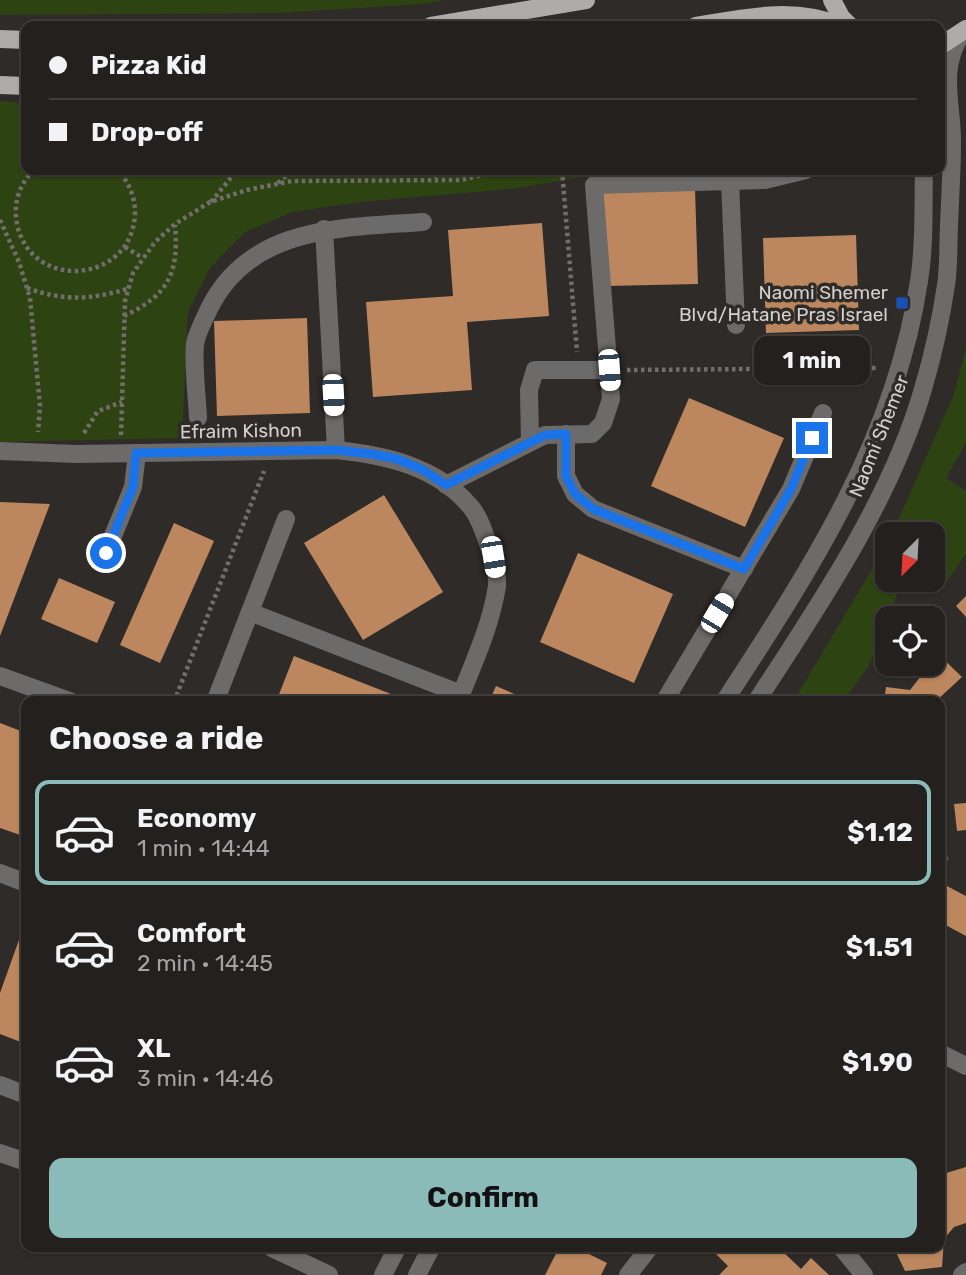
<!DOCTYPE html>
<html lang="en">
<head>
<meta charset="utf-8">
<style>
  body { margin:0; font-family:Rubik,sans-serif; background:#2b2827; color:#f1f3f6; height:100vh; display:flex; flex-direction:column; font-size:26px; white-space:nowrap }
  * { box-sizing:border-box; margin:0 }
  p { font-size:23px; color:#a3a3a4 }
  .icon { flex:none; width:38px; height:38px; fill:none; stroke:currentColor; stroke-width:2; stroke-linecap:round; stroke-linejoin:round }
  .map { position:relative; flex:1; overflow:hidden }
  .drawer { position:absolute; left:21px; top:696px; width:924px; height:556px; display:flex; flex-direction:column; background:#23201e; border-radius:14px; box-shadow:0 2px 5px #0004,0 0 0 2px #403e3c }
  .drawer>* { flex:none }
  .hud { position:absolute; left:21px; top:21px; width:924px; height:154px; border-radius:14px; box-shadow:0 2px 5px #0004,0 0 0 2px #403e3c; display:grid; align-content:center; height:154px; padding:0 28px; background:#23201e }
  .needle { width:46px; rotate:204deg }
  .buttons { position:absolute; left:875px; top:522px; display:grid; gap:14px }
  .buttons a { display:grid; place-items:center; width:70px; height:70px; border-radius:14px; background:#23201e; box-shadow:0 2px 5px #0004,0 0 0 2px #403e3c; font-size:35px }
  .end { position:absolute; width:32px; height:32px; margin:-16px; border:9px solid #1a73e8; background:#fff; box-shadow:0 0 0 4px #fff }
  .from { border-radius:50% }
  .bubble { position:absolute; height:49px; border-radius:14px; background:#23201e; box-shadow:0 2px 5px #0004,0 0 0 2px #403e3c; font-size:23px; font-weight:700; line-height:49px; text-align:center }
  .car { position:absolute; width:21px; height:42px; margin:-21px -10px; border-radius:9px; box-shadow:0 0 5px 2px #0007; background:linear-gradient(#fff 24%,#345 0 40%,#fff 0 76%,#345 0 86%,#fff 0) }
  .hud b { display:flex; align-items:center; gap:24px; height:66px; font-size:26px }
  .hud b+b { border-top:2px solid #403e3c }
  .hud i { width:18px; height:18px; background:#f1f3f6 }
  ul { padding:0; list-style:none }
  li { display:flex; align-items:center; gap:21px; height:105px; margin:0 14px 10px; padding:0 14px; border:4px solid transparent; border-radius:14px }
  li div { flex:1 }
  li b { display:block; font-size:26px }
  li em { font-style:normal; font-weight:700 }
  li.active { border-color:#8bbbb9 }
  li>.icon { width:63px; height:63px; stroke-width:1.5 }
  h2 { padding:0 28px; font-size:32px; line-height:84px }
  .primary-button { display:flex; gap:14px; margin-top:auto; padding:14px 28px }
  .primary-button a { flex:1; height:80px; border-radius:14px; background:#8bbbb9; color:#111; font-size:28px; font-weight:700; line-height:80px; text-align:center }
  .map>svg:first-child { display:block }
</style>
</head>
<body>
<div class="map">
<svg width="966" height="1275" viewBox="0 0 966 1275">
  <rect width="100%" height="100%" fill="#2f2b28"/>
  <g fill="#2e4312">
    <polygon points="0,0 446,0 423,4 280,13 0,15"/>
    <polygon points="0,101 26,103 26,170 626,170 511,189 360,202 293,212 245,232 210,268 188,312 182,438 0,442"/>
    <polygon points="966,348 966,443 946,478 966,491 966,554 940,591 909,579 933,579 933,534 892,534 954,394"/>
    <polygon points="887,544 887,579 903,579 869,665 843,702 793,702"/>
  </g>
  <g fill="#bc875e">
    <polygon points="695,189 698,284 606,286 603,192"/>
    <polygon points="542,223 549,316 467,322 472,390 373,397 366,302 453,296 448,230"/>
    <polygon points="856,235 859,330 766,333 763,238"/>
    <polygon points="307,318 310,413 217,416 214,321"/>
    <polygon points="689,398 784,438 745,527 651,486"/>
    <polygon points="384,495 443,592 363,640 304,543"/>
    <polygon points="0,502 50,504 0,636"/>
    <polygon points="174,523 214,541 160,663 120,645"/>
    <polygon points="578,553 673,594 634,683 540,642"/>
    <polygon points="59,578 115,602 97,643 41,619"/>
    <polygon points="966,596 966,617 956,606"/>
    <polygon points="933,649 962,677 935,702 884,702 886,687 910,690 921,676 907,665 908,663 933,663"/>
    <polygon points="294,656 391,694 388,702 276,702"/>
    <polygon points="496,686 533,702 489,702"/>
    <polygon points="0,723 26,733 26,837 0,828"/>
    <polygon points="966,803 966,830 957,831 954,804"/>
    <polygon points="941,829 948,860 940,862 940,830"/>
    <polygon points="945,885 966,896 966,936 940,922 940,895"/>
    <polygon points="20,937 26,940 26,1044 0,1034 0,993"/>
    <polygon points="966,1167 966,1223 954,1227 944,1239 942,1267 905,1271 894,1248 940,1248 940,1175"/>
    <polygon points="559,1248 577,1248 607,1263 601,1275 545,1275"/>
    <polygon points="722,1248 779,1248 801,1269 811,1258 829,1275 719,1275 728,1266 716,1254"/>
  </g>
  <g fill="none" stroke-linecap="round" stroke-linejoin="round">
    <g stroke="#726e6c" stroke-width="4.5" stroke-dasharray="3.5 3.5" stroke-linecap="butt">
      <path d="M34,170C19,184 13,204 17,224C31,292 132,284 135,214C135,196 129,183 118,170"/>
      <polyline points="429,170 439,179"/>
      <polyline points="562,170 577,352"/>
      <polyline points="278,183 292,170"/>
      <polyline points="211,202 233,175 234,170"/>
      <polyline points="0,220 19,262 30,298 40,406 38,432"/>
      <polyline points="125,247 143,258"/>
      <path d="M27,288C64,301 89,300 127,289"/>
      <path d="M124,316C169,295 179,273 175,225"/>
      <polyline points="627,370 878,368"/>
      <polyline points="84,433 98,411 122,402"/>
      <polyline points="121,435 125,301 133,273 155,242 175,224 210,202 247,190 292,181 461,180 504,170"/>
      <polyline points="174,702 264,471"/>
    </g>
    <g stroke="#6d6b6a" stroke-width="18">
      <polyline points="730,181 736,325"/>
      <polyline points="324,229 336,450"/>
      <path d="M198,418C197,394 193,368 195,344C197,332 204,320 209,309C250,225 343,228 423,222"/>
      <polyline points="566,434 566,476 575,494 593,509 744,569"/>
      <polyline points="530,442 529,390 535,370 609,370"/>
      <path d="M0,451L76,454L336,450C385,455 436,466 470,506C479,516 484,532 488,544C493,557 498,572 497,586C491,626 473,664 458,702"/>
      <polyline points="446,485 545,435 592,434 603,423 611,399 594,185 765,180 806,170"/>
      <polyline points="106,553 133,487 137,453"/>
      <polyline points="250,612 461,694"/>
      <polyline points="0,676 72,702"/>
      <polyline points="215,702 286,519"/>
      <polyline points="664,702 791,489 823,413"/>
      <path d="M724,702C810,570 895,441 919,281C925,245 923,206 924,170"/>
      <path d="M756,702C819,605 891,500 923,389C933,355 941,319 946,285C949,266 948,246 949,226C950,198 952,170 952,141C952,101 938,70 962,33"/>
      <polyline points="0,873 26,883"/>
      <polyline points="940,1053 966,1066"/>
      <polyline points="0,1085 26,1095"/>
      <polyline points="0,1153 26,1162"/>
      <polyline points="272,1248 329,1275"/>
      <polyline points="842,1248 864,1275"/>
      <polyline points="383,1275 397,1248"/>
      <polyline points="417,1275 431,1248"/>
      <polyline points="628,1275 649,1248"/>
      <polyline points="962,1275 966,1272"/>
    </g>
    <g stroke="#afaba8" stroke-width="18">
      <polyline points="832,0 841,17 850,26"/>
      <polyline points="431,26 586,0"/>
      <path d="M696,26C744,18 794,6 840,26"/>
      <polyline points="0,39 26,40"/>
      <polyline points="940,46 966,29"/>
      <polyline points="0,85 26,86"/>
    </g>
  </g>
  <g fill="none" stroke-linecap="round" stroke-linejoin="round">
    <polyline stroke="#1a73e8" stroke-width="9" points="106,553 133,487 136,453 336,450 372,454 397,459 423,470 446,485 545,435 566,434 566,476 575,494 593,509 744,569 791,489 812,438"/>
  </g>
  <rect fill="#1a4fb4" stroke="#2f2b28" stroke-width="2.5" x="895" y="296" width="14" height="14" rx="3.5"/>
  <g text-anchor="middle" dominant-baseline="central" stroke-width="7" stroke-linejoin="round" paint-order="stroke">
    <g font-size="19" fill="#d4d1cf" stroke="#2f2b28" text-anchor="end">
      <text x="888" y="292">Naomi Shemer<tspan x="888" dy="22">Blvd/Hatane Pras Israel</tspan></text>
    </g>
    <g font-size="19" fill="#d4d1cf" stroke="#2f2b28">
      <text transform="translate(241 431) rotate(-1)">Efraim Kishon</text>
      <text transform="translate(879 436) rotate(-68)">Naomi Shemer</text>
    </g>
  </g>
</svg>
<div class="buttons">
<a><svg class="needle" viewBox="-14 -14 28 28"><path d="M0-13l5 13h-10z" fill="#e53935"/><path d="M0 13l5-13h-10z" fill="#a3a3a4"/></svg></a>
<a><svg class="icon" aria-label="locate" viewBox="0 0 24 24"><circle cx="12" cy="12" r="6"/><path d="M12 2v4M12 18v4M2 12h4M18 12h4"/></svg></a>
</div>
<i class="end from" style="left:106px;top:553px"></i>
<i class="end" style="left:812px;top:438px"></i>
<div class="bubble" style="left:754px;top:336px;width:116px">1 min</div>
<i class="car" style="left:609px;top:370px;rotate:176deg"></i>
<i class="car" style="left:333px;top:395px;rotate:177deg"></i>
<i class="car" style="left:493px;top:557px;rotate:171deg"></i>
<i class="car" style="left:717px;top:613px;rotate:31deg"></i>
<div class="hud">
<b><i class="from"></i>Pizza Kid</b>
<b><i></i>Drop-off</b>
</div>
<section class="drawer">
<h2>Choose a ride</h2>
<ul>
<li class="active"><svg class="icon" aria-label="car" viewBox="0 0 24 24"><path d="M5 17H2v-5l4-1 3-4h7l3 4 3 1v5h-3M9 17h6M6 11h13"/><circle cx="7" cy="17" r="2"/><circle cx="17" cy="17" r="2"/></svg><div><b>Economy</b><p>1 min · 14:44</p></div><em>$1.12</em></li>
<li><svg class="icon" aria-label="car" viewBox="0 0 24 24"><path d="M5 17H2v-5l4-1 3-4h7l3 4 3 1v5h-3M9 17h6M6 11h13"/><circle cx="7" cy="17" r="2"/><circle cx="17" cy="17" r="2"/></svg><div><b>Comfort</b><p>2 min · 14:45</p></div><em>$1.51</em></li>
<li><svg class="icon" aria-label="car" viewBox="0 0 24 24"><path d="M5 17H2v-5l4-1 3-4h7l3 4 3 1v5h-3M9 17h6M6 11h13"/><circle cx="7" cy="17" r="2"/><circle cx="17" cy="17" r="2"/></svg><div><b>XL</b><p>3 min · 14:46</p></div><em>$1.90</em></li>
</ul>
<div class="primary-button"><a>Confirm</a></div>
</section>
</div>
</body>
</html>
